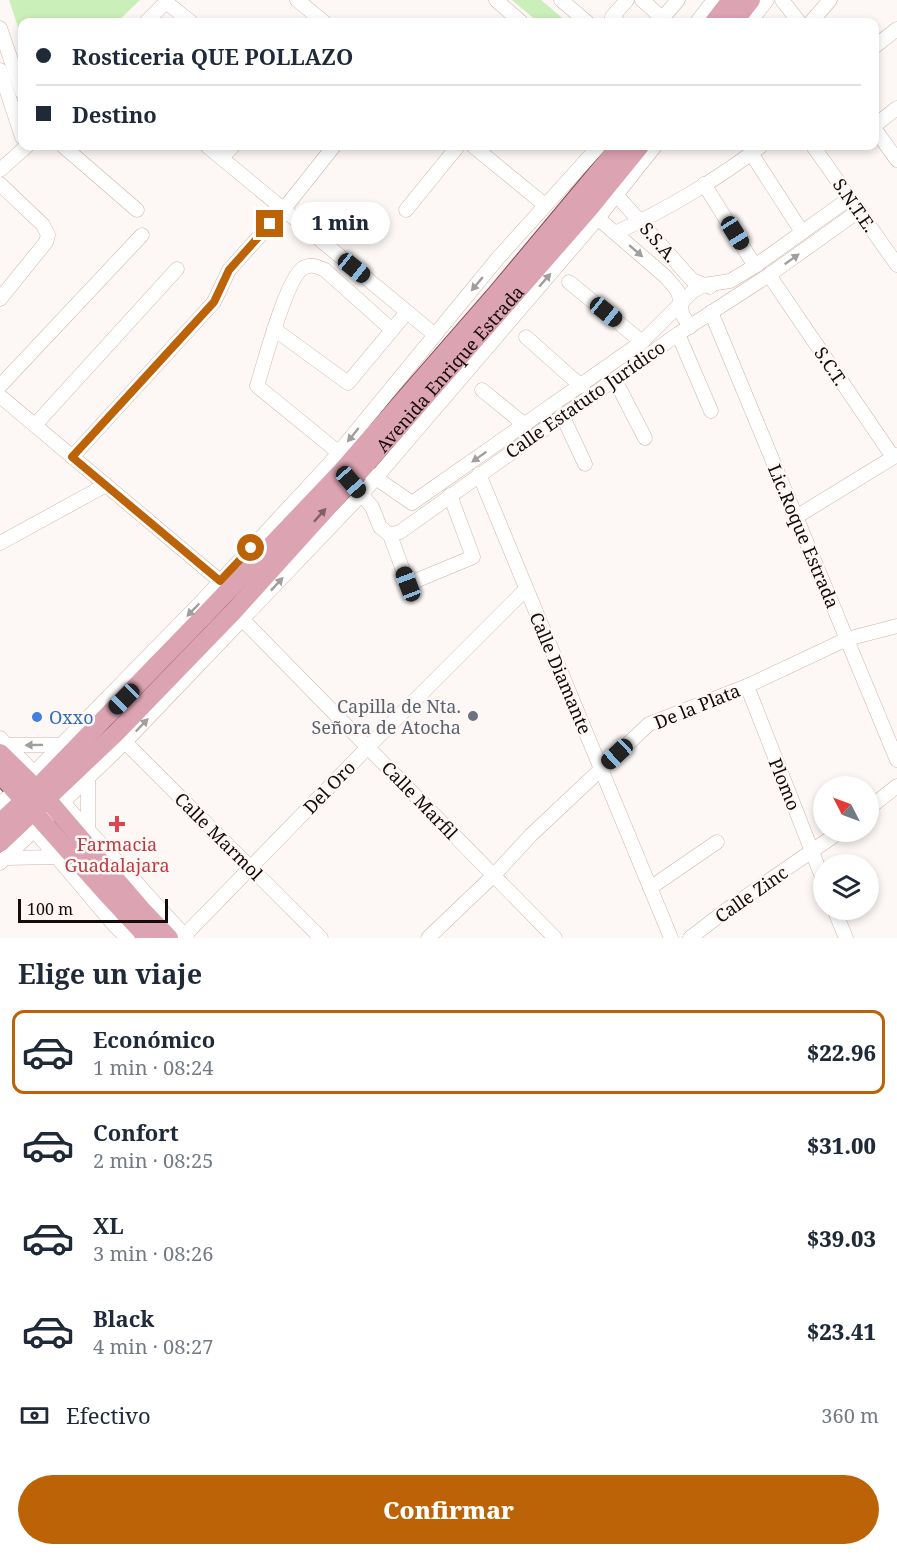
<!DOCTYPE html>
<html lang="es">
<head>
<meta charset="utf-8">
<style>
  body { margin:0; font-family:"Noto Serif",serif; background:#f6f6f7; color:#1f2937; height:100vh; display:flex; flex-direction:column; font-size:22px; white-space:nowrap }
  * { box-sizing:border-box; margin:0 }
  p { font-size:20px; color:#747a83 }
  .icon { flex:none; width:33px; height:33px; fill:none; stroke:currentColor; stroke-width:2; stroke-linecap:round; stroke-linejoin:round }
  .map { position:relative; height:938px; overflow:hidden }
  .drawer { display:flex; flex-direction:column; background:#fff; flex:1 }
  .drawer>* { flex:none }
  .hud { position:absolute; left:18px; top:18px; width:861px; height:132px; border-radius:12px; box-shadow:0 3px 9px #0003; display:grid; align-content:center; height:132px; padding:0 18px; background:#fff }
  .needle { width:39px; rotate:312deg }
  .buttons { position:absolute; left:813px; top:776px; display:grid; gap:12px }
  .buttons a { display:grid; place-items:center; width:66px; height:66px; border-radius:50%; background:#fff; box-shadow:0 3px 9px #0003; font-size:30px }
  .scale { position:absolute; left:18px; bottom:15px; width:150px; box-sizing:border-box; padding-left:6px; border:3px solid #140c09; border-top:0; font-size:16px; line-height:21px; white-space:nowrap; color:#140c09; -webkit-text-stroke:4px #fdf8f6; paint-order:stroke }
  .end { position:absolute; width:27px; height:27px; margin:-14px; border:8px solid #bd6307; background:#fff; box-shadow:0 0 0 3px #fff }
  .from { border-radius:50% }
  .bubble { position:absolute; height:42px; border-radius:21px; background:#fff; box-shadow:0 3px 9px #0003; font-size:20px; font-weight:800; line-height:42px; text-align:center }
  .car { position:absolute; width:18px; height:36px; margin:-18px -9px; border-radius:8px; box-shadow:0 0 4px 2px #0007; background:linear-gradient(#222 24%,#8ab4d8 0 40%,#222 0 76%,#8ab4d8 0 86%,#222 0) }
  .hud b { display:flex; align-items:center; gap:21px; height:57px; font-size:22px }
  .hud b+b { border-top:2px solid #e0e1e3 }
  .hud i { width:15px; height:15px; background:#1f2937 }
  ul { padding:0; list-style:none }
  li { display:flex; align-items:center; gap:18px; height:84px; margin:0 12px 9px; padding:0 6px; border:3px solid transparent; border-radius:12px }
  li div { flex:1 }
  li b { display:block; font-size:22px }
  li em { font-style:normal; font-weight:800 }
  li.selected { border-color:#bd6307 }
  li>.icon { width:54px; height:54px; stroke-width:1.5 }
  h2 { padding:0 18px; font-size:27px; line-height:72px }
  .pay { display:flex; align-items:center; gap:15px; height:66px; padding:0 18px; font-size:22px }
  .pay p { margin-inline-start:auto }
  .action { display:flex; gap:12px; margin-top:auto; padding:12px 18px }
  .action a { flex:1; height:69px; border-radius:36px; background:#bd6307; color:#fff; font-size:24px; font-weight:800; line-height:69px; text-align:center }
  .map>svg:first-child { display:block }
</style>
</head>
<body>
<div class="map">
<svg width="897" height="938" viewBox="0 0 897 938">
  <rect width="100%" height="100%" fill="#fdf8f6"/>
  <g fill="#caefb9">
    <polygon points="9,0 140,0 117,22 22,22 22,39"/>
    <polygon points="512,0 541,0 567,22 538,22"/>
  </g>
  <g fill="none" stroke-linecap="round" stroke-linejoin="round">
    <g stroke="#cdb4ab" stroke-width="15">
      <g id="minor">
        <polyline points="297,0 324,22"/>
        <polyline points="496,0 521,22"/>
        <polyline points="561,0 587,22"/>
        <polyline points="642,0 662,18 663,22"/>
        <polyline points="782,0 799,22"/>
        <polyline points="166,2 191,22"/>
        <polyline points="146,22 168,0"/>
        <polyline points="618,22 612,17 627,0"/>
        <polyline points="659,22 678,0"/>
        <polyline points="697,22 714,0"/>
        <polyline points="750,22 767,0"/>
        <polyline points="811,22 830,0"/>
        <polyline points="0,28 22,92"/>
        <polyline points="874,47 897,29"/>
        <polyline points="0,70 22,137"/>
        <polyline points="874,126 897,108"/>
        <polyline points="874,128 897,160"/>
        <polyline points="63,146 137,210"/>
        <polyline points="207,146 435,335"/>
        <polyline points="473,146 545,205"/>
        <polyline points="813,146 897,265"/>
        <polyline points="751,153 802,232"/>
        <polyline points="222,158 233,146"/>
        <polyline points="0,170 27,146"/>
        <polyline points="0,184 43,225 48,235 46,242 0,299"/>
        <polyline points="704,184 755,266"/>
        <polyline points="612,190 692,280 710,287"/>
        <polyline points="406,210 458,146"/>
        <polyline points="593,214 666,277 677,290 681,301 682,314 690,327"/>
        <path d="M615,233C664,211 718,179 761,146"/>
        <polyline points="769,275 893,457"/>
        <polyline points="569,282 642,342"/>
        <polyline points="711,312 897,760"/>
        <polyline points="274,329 348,383 407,312"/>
        <path d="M392,330L325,270C318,267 311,263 303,268C286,279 264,364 257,386L338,452L412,503L642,342L693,291L704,285L730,281L755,266L850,198"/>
        <polyline points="678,334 711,411"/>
        <polyline points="526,337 581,386"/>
        <polyline points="615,380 645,438"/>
        <polyline points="0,386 142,235"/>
        <polyline points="482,390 525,425"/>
        <polyline points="0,396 226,586"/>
        <polyline points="562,415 585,464"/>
        <polyline points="35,425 177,269"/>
        <polyline points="72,457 214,302 229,270 284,209 334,146"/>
        <polyline points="479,474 671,938"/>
        <polyline points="357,489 372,507 380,527 390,535 400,532 678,334 769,275 860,210"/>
        <polyline points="796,517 897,455"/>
        <polyline points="390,535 408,584 473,557 450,495"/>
        <polyline points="0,543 106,485"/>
        <polyline points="237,614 555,938"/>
        <polyline points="747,686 824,882"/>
        <polyline points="119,736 321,938"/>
        <polyline points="0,738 39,778"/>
        <polyline points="7,745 62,745"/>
        <polyline points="88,778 88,830"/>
        <polyline points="57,796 187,938"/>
        <polyline points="0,804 27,780 202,601 330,463 498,258 599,146"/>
        <polyline points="868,809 897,786"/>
        <polyline points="28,823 115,926 128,938"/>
        <polyline points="5,858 57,857"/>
        <polyline points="0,863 125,742 362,494 598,218 655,146"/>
        <polyline points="650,888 717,842"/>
        <polyline points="834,909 846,938"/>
        <polyline points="185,935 368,747 526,589"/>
        <polyline points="428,938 494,875 531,835 649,724 747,686 847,639 897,626"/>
        <polyline points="690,938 725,911 841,831"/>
      </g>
    </g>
    <g stroke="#864655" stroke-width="20">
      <g id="major">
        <polyline points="714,22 731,0"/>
        <polyline points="734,22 751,0"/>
        <polyline points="0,753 47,799 143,911 169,938"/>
        <polyline points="0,774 106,893 148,938"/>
        <polyline points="0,823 36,789 204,616 342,471 498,292 620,146"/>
        <path id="s1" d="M0,843L116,733L234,611L354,478L588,210L640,146"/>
      </g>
    </g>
    <use href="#minor" stroke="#fff" stroke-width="14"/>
    <use href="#major" stroke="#dca3b2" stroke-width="18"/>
  </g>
  <defs><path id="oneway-solid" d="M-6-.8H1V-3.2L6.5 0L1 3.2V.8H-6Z" transform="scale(1.5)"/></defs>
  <g fill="#a19e9d">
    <use href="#oneway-solid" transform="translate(636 251) rotate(41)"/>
    <use href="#oneway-solid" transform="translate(792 259) rotate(-35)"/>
    <use href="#oneway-solid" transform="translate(545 280) rotate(-49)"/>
    <use href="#oneway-solid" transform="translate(477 284) rotate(130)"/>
    <use href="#oneway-solid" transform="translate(353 435) rotate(129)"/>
    <use href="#oneway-solid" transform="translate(479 457) rotate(145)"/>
    <use href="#oneway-solid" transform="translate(277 584) rotate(-47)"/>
    <use href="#oneway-solid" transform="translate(193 610) rotate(134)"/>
    <use href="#oneway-solid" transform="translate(142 725) rotate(-46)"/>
    <use href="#oneway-solid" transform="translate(34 745) rotate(179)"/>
  </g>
  <use fill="#825f66" href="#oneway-solid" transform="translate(320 515) rotate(-48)"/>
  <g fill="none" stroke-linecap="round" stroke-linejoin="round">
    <polyline stroke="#bd6307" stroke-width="8" points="251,548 220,581 72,457 214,302 229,270 270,224"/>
  </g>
  <circle fill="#6b7280" stroke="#fdf8f6" stroke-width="2" cx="473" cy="716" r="6"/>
  <circle fill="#3f7fe0" stroke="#fdf8f6" stroke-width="2" cx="37" cy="717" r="6"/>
  <path fill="#e0444e" stroke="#fdf8f6" stroke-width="2" d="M114 815h6v6h6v6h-6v6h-6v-6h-6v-6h6z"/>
  <g text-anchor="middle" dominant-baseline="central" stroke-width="5" stroke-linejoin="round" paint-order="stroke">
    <g font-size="18" fill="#140c09" stroke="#fdf8f6">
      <text transform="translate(855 205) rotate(55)">S.N.T.E.</text>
      <text transform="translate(659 242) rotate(49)">S.S.A.</text>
      <text transform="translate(831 366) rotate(56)">S.C.T.</text>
      <text stroke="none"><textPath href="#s1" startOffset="654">Avenida Enrique Estrada</textPath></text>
      <text transform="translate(585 399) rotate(-35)">Calle Estatuto Jurídico</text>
      <text transform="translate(804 536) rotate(67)">Lic.Roque Estrada</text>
      <text transform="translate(561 673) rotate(67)">Calle Diamante</text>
      <text transform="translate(697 706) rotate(-22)">De la Plata</text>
      <text transform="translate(785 784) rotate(68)">Plomo</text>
      <text transform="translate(329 787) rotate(-46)">Del Oro</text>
      <text transform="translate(420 800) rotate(46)">Calle Marfil</text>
      <text transform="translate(219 836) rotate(45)">Calle Marmol</text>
      <text transform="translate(751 894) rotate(-35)">Calle Zinc</text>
    </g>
    <g font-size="18" fill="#5b616d" stroke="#fdf8f6" text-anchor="end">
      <text x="461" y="706">Capilla de Nta.<tspan x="461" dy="21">Señora de Atocha</tspan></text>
    </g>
    <g font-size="18" fill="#366cbe" stroke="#fdf8f6" text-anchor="start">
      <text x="49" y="717">Oxxo</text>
    </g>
    <g font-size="18" fill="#be3a42" stroke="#fdf8f6">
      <text x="117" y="844">Farmacia<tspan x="117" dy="21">Guadalajara</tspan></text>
    </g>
  </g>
</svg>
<div class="buttons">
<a><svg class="needle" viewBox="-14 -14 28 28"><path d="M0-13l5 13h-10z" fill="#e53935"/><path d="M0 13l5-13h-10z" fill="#747a83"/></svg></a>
<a><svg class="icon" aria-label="layers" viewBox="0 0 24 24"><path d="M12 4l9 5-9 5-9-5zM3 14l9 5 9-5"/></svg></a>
</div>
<div class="scale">100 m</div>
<i class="end from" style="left:251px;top:548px"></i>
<i class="end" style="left:270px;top:224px"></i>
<div class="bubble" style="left:291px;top:202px;width:99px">1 min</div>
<i class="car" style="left:735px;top:233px;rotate:148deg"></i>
<i class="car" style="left:354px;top:268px;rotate:129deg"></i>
<i class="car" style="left:606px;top:312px;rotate:129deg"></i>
<i class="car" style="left:351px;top:482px;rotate:139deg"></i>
<i class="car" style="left:408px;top:584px;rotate:339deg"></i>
<i class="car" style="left:124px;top:699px;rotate:225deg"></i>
<i class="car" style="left:617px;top:754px;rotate:227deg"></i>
<div class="hud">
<b><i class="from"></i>Rosticeria QUE POLLAZO</b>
<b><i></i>Destino</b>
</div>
</div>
<section class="drawer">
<h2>Elige un viaje</h2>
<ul>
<li class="selected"><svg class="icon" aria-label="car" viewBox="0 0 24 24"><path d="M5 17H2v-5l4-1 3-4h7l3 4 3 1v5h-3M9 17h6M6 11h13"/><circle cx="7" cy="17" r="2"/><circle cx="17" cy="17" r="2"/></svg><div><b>Económico</b><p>1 min · 08:24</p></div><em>$22.96</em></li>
<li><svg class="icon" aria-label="car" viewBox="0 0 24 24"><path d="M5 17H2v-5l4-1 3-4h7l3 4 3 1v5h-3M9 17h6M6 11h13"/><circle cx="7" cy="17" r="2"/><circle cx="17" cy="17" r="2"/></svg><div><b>Confort</b><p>2 min · 08:25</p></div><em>$31.00</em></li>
<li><svg class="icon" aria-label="car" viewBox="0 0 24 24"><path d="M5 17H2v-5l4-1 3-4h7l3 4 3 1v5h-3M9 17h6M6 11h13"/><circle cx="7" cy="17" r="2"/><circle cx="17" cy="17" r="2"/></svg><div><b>XL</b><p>3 min · 08:26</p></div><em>$39.03</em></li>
<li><svg class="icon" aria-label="car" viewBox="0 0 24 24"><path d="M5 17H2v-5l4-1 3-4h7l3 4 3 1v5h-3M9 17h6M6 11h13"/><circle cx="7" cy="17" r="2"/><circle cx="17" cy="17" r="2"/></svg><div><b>Black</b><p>4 min · 08:27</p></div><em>$23.41</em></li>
</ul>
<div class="pay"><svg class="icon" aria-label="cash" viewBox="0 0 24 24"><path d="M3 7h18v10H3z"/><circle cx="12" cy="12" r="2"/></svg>Efectivo<p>360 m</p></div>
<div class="action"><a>Confirmar</a></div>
</section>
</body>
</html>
